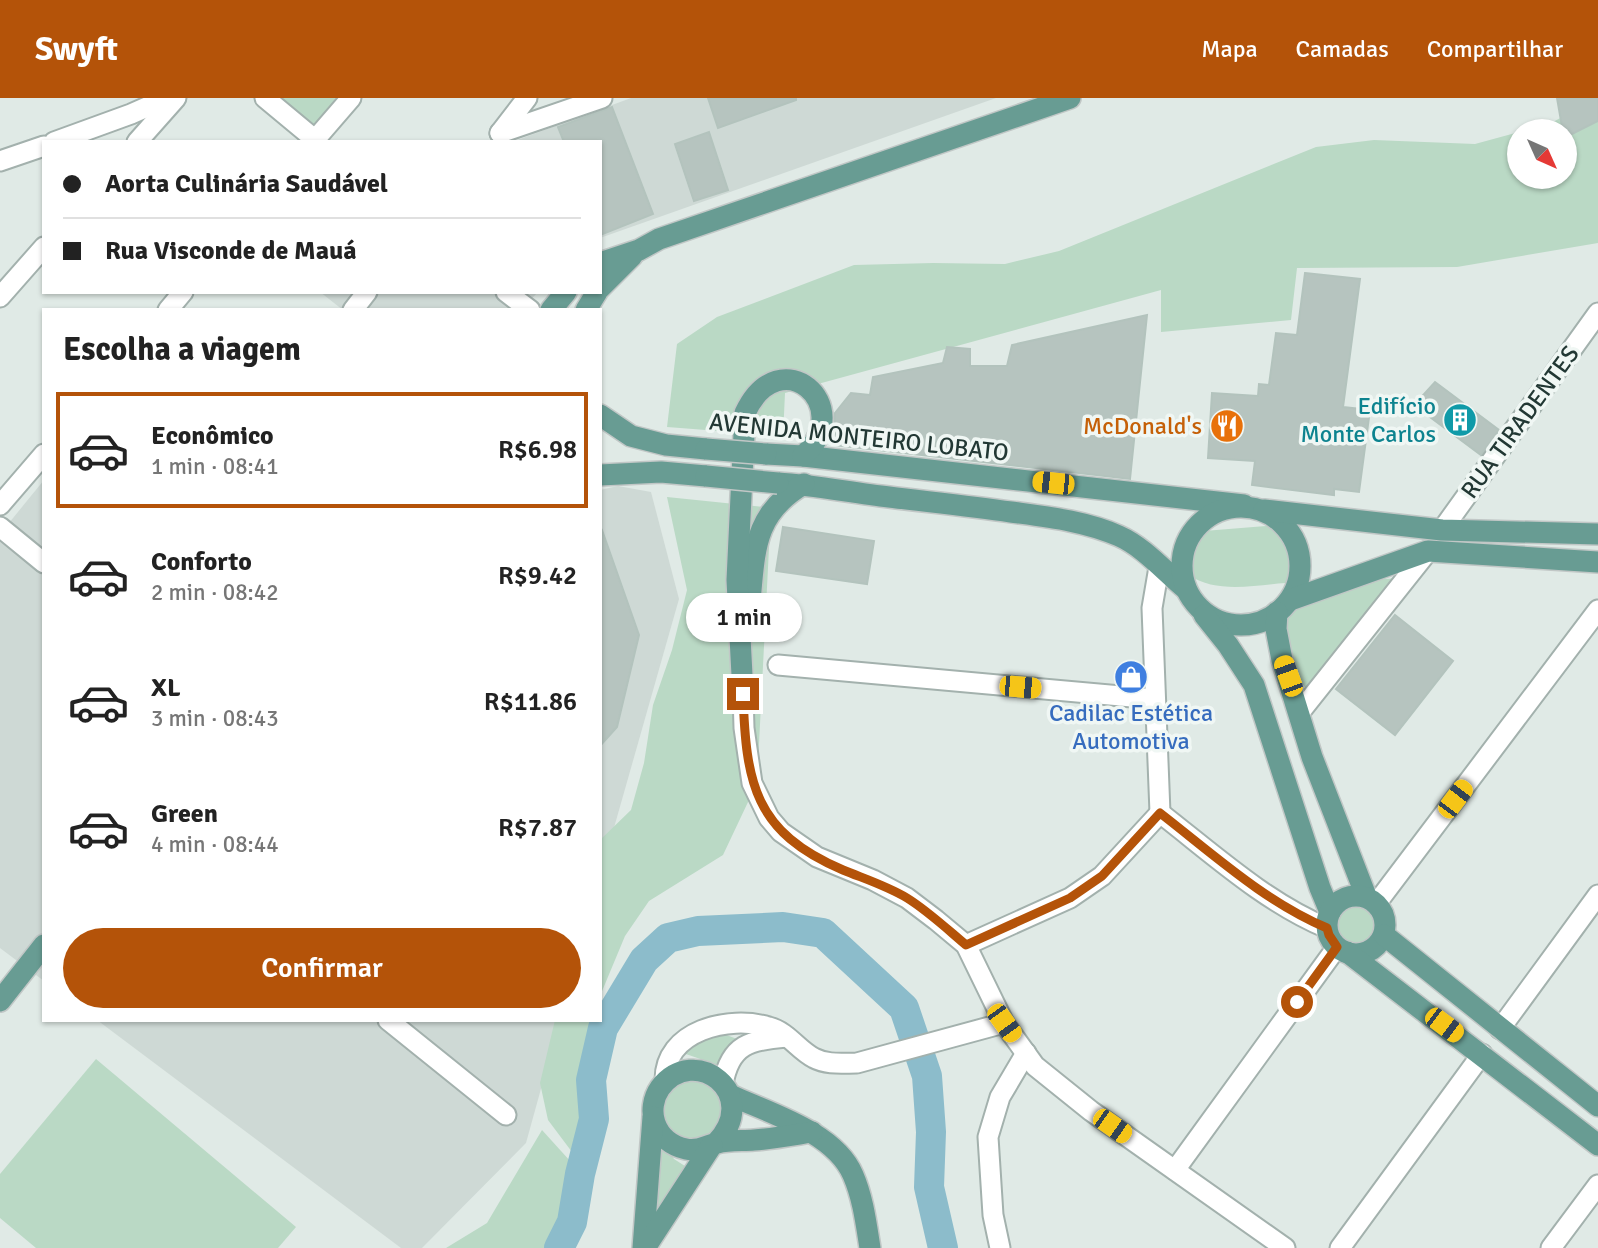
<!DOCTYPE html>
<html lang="pt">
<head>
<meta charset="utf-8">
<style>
  body { margin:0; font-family:Signika,sans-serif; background:#f6f6f6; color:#222; height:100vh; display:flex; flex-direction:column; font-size:26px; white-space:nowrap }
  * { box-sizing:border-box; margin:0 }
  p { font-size:23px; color:#767676 }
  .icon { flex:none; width:38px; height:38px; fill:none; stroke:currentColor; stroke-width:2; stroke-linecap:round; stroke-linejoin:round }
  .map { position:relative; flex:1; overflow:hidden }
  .side { position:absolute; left:42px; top:210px; width:560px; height:714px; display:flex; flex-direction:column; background:#fff; border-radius:0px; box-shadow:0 2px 5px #0004 }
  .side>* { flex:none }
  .guide { position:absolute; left:42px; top:42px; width:560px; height:154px; border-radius:0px; box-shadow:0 2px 5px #0004; display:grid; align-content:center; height:154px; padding:0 21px; background:#fff }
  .needle { width:46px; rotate:135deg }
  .tools { position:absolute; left:1507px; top:21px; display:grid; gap:14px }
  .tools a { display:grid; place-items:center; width:70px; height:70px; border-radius:50%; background:#fff; box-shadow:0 2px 5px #0004; font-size:35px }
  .end { position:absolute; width:32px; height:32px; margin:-16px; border:9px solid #b45309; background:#fff; box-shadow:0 0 0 4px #fff }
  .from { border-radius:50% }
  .bubble { position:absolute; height:49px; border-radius:24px; background:#fff; box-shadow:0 2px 5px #0004; font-size:23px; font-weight:600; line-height:49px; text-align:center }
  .car { position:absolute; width:21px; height:42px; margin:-21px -10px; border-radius:9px; box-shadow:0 0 5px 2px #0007; background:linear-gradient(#f5c518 24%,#345 0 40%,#f5c518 0 76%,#345 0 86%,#f5c518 0) }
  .guide b { display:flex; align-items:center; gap:24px; height:66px; font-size:26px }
  .guide b+b { border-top:2px solid #e0e0e0 }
  .guide i { width:18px; height:18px; background:#222 }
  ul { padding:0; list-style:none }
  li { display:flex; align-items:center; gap:21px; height:116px; margin:0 14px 10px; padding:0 7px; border:4px solid transparent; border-radius:0px }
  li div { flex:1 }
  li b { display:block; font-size:26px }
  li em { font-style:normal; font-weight:600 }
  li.active { border-color:#b45309 }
  li>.icon { width:63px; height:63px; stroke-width:1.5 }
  h2 { padding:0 21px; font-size:32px; line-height:84px }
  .cta { display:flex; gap:14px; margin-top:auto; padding:14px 21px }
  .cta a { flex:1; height:80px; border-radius:42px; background:#b45309; color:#fff; font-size:28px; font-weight:600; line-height:80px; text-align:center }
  header { display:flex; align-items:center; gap:42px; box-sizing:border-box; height:98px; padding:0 35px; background:#b45309; color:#fff }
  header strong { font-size:33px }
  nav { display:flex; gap:38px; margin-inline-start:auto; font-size:24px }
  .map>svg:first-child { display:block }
</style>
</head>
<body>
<header>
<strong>Swyft</strong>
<nav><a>Mapa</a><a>Camadas</a><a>Compartilhar</a></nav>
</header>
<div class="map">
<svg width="1598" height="1150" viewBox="0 0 1598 1150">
  <rect width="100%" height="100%" fill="#e0eae6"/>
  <g fill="#ced9d5">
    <polygon points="631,0 996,0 600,140 600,44 512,44"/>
    <polygon points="320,194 538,194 521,212 343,212"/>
    <polygon points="44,382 44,883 0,850 0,436"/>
    <polygon points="618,388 651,394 679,501 600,779 600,392"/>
    <polygon points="97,922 560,922 526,1045 422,1150 401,1150"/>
  </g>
  <g fill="#bad9c5">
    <polygon points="282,0 340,0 314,32"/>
    <polygon points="1598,0 1598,145 1457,169 1297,170 1291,222 1161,234 1161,192 785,295 783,338 667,329 677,246 717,219 854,167 933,165 1005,166 1059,153 1316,49 1374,42 1475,46 1519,34 1519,79 1564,79 1564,33 1521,33 1551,25"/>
    <polygon points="667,399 774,410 771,411 757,685 723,757 649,803 625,838 600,898 600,742 631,712 644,665 653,607 672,552 687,492"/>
    <path d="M1277,427C1290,443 1292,457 1293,476L1286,485C1255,487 1216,496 1189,477C1188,454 1189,450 1204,433Z"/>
    <polygon points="1399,480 1307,592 1293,573 1283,532 1290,510 1371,482"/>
    <circle cx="1356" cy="826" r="23"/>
    <polygon points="555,922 592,922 583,961 584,1038 572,1054 548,1022 540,985"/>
    <polygon points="724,936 737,941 721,963 718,974 709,964 683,955 705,941"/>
    <polygon points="96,961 296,1129 278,1150 36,1150 0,1120 0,1076"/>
    <polygon points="682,981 705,982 721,996 722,1029 695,1047 666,1035 659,1004"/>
    <polygon points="542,1032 571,1064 556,1131 544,1150 446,1150 487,1125"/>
    <polygon points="664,1046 674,1061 688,1070 652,1124 655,1073"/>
  </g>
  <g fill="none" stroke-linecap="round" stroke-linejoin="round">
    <polyline stroke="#8cbccb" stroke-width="30" points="559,1150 572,1124 580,1076 594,1021 591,982 603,930 644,862 668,840 698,833 783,829 823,835 904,910 927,978 931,1034 929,1089 943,1150"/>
  </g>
  <g fill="#b6c4bf" stroke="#b3c3bd" stroke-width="2">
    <polygon points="708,0 796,0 796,2 718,30"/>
    <polygon points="1557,0 1598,0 1598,23 1564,40"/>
    <polygon points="612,9 653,116 600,137 600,44 564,44 558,29"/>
    <polygon points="709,34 728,92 694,103 675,46"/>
    <polygon points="1305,175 1360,181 1343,309 1370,312 1359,394 1334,391 1334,397 1252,387 1255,363 1208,360 1212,295 1258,298 1259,286 1269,287 1276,235 1297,237"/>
    <polygon points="1147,217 1130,381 835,347 835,315 851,295 870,297 873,279 943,265 947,249 970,251 970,268 1007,268 1012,247"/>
    <polygon points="1435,284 1499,332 1481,357 1414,307"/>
    <polygon points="783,429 874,443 867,486 776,473"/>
    <polygon points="602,432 639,537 617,629 600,648 600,433"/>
    <polygon points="1395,517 1453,563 1395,637 1336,591"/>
  </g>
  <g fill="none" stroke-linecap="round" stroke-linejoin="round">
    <g stroke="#a3b1ad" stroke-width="23">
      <g id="minor">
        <polyline points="265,0 318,44"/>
        <polyline points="500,35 602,0"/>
        <polyline points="500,35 527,0"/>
        <polyline points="54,44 131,16 167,0"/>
        <polyline points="137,44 176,0"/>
        <polyline points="313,44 351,0"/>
        <polyline points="0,63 44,48"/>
        <polyline points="506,194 530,212"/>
        <polyline points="0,199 44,149"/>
        <polyline points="168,212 183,194"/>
        <polyline points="353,212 367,194"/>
        <polyline points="0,407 44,356"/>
        <polyline points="0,429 44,465"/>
        <polyline points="1442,432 1598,215"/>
        <polyline points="1159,469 1152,510 1160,715"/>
        <polyline points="778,567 1154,601"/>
        <polyline points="743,596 744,630 752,685 769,720 781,734 817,759 873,782 907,800 936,822 966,847 1004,925 1035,968 1091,1013 1285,1150"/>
        <polyline points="1300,614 1428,453"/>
        <path d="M1160,715C1213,756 1265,804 1327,830"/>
        <polyline points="1376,806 1598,512"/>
        <polyline points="966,847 1070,800 1102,778 1160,715"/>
        <polyline points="388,922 506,1017"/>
        <polyline points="1500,931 1598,797"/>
        <path d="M665,983C664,932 729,917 769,929C788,934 798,952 814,960C827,967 842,965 857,965L1004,925"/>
        <path d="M723,986C730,946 750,942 787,939"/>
        <polyline points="1175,1072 1337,849"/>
        <polyline points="1000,1150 993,1117 988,1039 1000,999 1026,955"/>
        <polyline points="1340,1150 1482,956"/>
        <polyline points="1551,1150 1598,1087"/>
      </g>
    </g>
    <g stroke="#c1c7c6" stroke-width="24">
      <g id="major">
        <polyline points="600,165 639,152 659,141 1070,0"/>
        <polyline points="600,190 632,158"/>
        <polyline points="551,212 566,194"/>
        <polyline points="586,212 597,194"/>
        <polyline points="600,317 631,338 666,347 706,351"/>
        <polyline points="766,356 803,358 1244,407"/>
        <polyline points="600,377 661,374 706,378"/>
        <path d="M778,385C815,387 852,395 889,399C930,404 970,408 1011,414C1048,419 1085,423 1119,438C1144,449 1165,474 1186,491"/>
        <circle cx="1241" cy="468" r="59"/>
        <polyline points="1264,412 1442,432 1598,436"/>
        <polyline points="1290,502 1428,453 1598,464"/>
        <path d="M750,503C755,451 754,415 804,386"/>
        <polyline points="1277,514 1276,531 1282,562 1312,659 1366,798"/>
        <polyline points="1204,517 1228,547 1254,587 1320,790 1330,814"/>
        <path d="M743,596L737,482L745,315C780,240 858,308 803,358"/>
        <circle cx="1356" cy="827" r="29"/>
        <polyline points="1384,837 1598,1008"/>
        <polyline points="1347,854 1598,1047"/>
        <polyline points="0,903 44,847"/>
        <path d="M730,997C769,1015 835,1034 853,1077C863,1100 866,1125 870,1150"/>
        <path d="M716,1045C763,996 694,944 660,990C653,1000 651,1014 655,1025C660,1039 672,1048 686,1051C699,1054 706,1047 717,1045C728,1042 742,1043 754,1042C773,1041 793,1037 812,1034"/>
        <polyline points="643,1150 653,1019"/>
        <polyline points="645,1150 712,1047"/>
      </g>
    </g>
    <use href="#minor" stroke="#fff" stroke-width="19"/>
    <use href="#major" stroke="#689c93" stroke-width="21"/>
    <g stroke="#c1c7c6" stroke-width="24" stroke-linecap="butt">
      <g id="major-bridge">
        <polyline points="706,351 766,356"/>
        <polyline points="706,378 778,385"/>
      </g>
    </g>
    <use href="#major-bridge" stroke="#689c93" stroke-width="21"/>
  </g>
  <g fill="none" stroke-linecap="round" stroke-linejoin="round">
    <path stroke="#b45309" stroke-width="9" d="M743,596C746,685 754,734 843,772C865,781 887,788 907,800C928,813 947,831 966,847L1070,800L1102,778L1160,715C1213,756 1265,804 1327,830L1329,837L1337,849L1297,904"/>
  </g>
  <defs>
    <g id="building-disc" transform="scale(1.75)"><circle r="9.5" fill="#0f9aa8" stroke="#f0f7f4"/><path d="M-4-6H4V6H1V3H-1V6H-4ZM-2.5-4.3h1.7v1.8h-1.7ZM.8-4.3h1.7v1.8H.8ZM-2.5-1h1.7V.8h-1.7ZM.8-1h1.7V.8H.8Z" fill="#fff"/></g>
    <g id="restaurant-disc" transform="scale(1.75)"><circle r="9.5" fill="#e8710a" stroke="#f0f7f4"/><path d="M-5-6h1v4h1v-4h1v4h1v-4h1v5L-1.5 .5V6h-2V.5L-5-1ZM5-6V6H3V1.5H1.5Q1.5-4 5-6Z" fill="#fff"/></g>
    <g id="shop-disc" transform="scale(1.75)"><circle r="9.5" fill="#3f7fe0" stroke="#f0f7f4"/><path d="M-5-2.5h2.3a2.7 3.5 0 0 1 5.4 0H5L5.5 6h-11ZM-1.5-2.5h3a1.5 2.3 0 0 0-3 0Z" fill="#fff"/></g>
  </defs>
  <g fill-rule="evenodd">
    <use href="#building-disc" x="1460" y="322"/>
    <use href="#restaurant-disc" x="1227" y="328"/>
    <use href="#shop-disc" x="1131" y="579"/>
  </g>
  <g text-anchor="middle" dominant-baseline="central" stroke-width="7" stroke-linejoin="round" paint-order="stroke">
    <g font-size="24" fill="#0d838f" stroke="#f0f7f4" text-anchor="end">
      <text x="1436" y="308">Edifício<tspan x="1436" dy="28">Monte Carlos</tspan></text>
    </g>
    <g font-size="24" fill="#223834" stroke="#f0f7f4">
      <text transform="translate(1520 324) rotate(-54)">RUA TIRADENTES</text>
      <text transform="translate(859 339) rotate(6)">AVENIDA MONTEIRO LOBATO</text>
    </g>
    <g font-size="24" fill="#c56008" stroke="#f0f7f4" text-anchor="end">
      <text x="1202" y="328">McDonald's</text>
    </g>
    <g font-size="24" fill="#366cbe" stroke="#f0f7f4">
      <text x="1131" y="615">Cadilac Estética<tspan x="1131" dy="28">Automotiva</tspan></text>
    </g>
  </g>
</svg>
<div class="tools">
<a><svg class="needle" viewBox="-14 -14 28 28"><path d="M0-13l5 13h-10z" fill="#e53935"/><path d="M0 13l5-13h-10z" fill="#767676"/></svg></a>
</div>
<i class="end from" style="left:1297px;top:904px"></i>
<i class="end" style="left:743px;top:596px"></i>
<div class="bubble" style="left:686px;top:495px;width:116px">1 min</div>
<i class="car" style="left:1053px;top:385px;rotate:276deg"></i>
<i class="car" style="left:1288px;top:578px;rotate:340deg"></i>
<i class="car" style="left:1020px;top:589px;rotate:95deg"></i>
<i class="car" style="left:1455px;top:701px;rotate:37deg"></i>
<i class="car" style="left:1004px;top:925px;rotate:144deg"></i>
<i class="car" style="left:1444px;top:927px;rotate:127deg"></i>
<i class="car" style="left:1112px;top:1028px;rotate:125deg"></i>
<div class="guide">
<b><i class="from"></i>Aorta Culinária Saudável</b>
<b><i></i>Rua Visconde de Mauá</b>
</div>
<section class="side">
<h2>Escolha a viagem</h2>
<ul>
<li class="active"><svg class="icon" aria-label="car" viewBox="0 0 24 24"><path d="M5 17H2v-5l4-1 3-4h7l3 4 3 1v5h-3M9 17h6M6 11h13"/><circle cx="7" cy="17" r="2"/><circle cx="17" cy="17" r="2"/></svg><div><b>Econômico</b><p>1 min · 08:41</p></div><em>R$6.98</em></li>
<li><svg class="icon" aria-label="car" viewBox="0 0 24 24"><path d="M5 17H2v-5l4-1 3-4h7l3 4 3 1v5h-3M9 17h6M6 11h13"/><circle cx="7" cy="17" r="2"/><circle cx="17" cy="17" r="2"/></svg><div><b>Conforto</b><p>2 min · 08:42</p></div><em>R$9.42</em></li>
<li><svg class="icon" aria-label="car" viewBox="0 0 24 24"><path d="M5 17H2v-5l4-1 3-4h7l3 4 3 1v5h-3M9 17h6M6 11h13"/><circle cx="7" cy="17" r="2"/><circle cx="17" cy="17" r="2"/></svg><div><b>XL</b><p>3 min · 08:43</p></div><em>R$11.86</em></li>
<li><svg class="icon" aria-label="car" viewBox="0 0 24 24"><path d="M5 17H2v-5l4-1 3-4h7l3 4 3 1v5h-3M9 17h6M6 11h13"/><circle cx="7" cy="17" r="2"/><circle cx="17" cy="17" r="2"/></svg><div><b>Green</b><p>4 min · 08:44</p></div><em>R$7.87</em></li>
</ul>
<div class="cta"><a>Confirmar</a></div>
</section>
</div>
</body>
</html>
